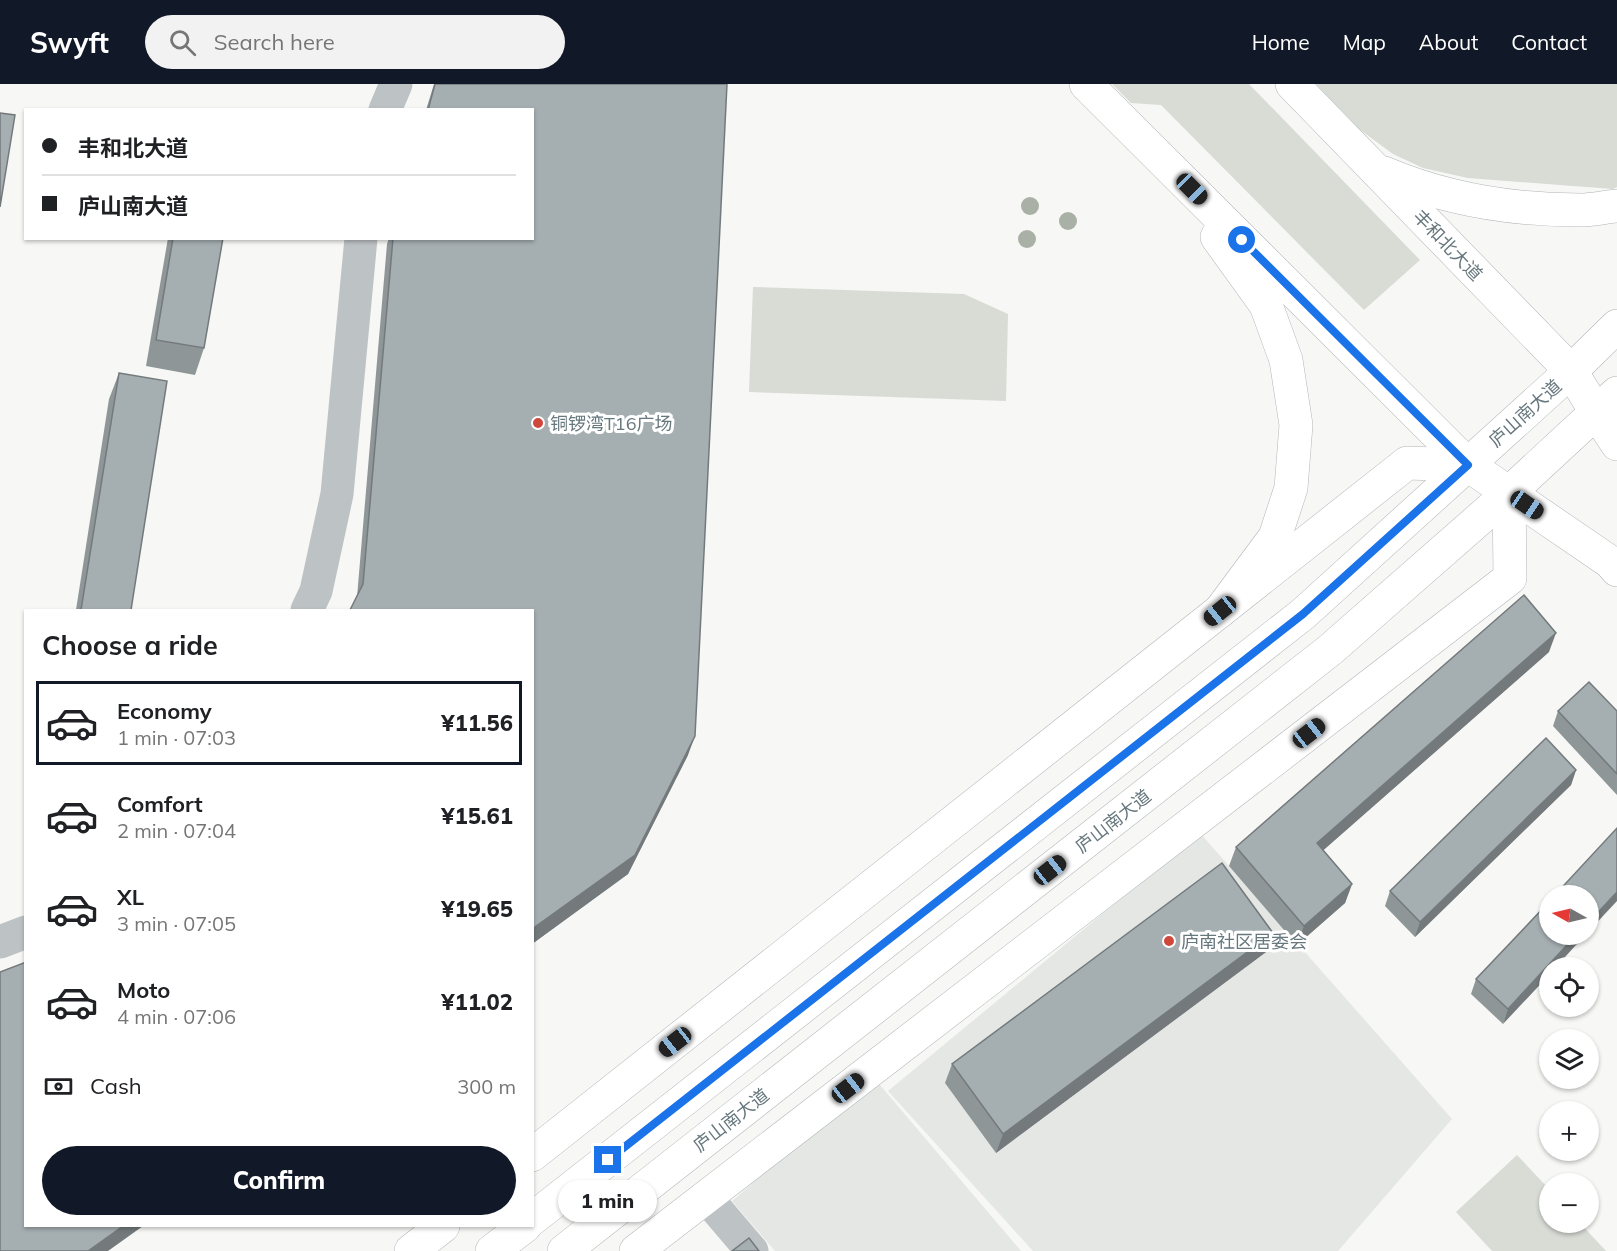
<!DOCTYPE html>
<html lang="en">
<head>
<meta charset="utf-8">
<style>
  body { margin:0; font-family:Mulish,"Noto Sans SC",sans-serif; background:#f2f2f2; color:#202124; height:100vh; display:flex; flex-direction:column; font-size:22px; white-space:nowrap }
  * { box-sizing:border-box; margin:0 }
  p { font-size:20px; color:#757577 }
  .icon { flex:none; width:33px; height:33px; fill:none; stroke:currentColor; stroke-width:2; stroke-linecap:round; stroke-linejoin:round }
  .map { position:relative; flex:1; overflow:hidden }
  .sheet { position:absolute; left:24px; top:525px; width:510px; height:618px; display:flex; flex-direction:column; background:#fff; border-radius:0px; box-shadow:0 2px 4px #0004 }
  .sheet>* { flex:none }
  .banner { position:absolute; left:24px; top:24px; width:510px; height:132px; border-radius:0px; box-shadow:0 2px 4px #0004; display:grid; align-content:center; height:132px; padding:0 18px; background:#fff }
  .needle { width:39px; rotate:278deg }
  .fabs { position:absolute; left:1539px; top:801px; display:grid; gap:12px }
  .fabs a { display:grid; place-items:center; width:60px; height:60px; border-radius:50%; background:#fff; box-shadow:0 2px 4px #0004; font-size:30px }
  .end { position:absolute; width:27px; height:27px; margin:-14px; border:8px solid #1a73e8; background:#fff; box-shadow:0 0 0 3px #fff }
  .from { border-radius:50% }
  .bubble { position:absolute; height:42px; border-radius:21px; background:#fff; box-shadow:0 2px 4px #0004; font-size:20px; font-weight:800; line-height:42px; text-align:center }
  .car { position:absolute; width:18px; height:36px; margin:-18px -9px; border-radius:8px; box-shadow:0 0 4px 2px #0007; background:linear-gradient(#222 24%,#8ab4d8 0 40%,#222 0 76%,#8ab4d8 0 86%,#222 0) }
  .banner b { display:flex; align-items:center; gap:21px; height:57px; font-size:22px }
  .banner b+b { border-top:2px solid #e0e0e0 }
  .banner i { width:15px; height:15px; background:#202124 }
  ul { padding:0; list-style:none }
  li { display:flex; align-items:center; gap:18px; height:84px; margin:0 12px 9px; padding:0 6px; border:3px solid transparent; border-radius:0px }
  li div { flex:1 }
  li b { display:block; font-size:22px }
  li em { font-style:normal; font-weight:800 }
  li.active { border-color:#111827 }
  li>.icon { width:54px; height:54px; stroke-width:1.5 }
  h2 { padding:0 18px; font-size:27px; line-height:72px }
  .pay { display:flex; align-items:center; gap:15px; height:66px; padding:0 18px; font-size:22px }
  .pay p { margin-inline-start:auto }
  .button { display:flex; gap:12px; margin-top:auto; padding:12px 18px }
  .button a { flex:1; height:69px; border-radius:36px; background:#111827; color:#fff; font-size:24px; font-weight:800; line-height:69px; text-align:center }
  header { display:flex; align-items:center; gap:36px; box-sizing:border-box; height:84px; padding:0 30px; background:#111827; color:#fff }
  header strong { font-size:28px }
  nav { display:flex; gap:33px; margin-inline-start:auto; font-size:21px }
  .search { width:420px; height:54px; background:#f2f2f2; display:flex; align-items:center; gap:15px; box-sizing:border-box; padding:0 21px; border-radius:33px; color:#757577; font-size:22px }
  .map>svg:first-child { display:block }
</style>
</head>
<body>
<header>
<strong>Swyft</strong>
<div class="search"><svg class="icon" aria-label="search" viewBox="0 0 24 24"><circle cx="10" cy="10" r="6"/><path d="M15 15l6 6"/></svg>Search here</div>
<nav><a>Home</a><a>Map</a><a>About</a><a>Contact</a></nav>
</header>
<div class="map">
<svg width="1617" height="1167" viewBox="0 0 1617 1167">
  <rect width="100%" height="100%" fill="#f7f7f5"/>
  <g fill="#e5e7e5">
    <polygon points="1200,749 1452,1035 1338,1167 1033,1167 888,1007"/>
    <polygon points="874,994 1021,1167 775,1167 732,1117"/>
  </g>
  <g fill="#d8dcd5">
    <polygon points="1112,0 1249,0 1420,176 1364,226 1161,21 1131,19"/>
    <polygon points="1316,0 1617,0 1617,103 1613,105 1468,94 1423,84 1393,70 1359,45"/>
    <polygon points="753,203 964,210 1008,230 1006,317 749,308"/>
    <polygon points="1517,1071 1549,1105 1550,1138 1580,1139 1606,1167 1492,1167 1456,1128"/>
  </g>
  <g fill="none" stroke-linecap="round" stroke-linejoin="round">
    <g stroke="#b1b6b9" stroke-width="34">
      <g id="major">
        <polyline points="1596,328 1617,360"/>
        <polyline points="1509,409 1610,478 1617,486"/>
        <polyline points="532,1071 1407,379 1468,381"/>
        <polyline points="411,1167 443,1142"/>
        <polyline points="636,1167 1510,494 1509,409"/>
      </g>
    </g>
    <g stroke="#b1b6b8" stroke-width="34">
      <g id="highway">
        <polyline points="1086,0 1468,381 1509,409"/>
        <polyline points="1292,0 1571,287 1596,328"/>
        <path d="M1384,89C1445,115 1514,126 1580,126C1592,126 1605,123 1617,122"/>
        <polyline points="1217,153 1266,221 1286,276 1296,341 1291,404 1275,453 1220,527"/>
        <polyline points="532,1135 1303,530 1571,287 1617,242"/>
        <polyline points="492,1167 525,1142"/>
        <polyline points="564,1167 1330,566 1509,409 1617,309"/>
      </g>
    </g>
    <g stroke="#bdc2c4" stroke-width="33">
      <polyline points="385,26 396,0"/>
      <polyline points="307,526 316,507 337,410 361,154"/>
      <polyline points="0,858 26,848"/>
      <polyline points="706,1113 752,1167"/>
    </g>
    <use href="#major" stroke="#fff" stroke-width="33"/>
    <use href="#highway" stroke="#fff" stroke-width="33"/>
  </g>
  <g fill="#a9b0a5">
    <circle cx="1030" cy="122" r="9"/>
    <circle cx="1068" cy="137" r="9"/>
    <circle cx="1027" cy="155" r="9"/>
  </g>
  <g fill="#8e9698">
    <polygon points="434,0 727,0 688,671 628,790 532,860 532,526 357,513 387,160 389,154 532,154 532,26 426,26"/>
    <polygon points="168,154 223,154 204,264 195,291 146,282"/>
    <polygon points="119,289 131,526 76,526 109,315"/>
    <polygon points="1549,568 1323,766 1352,800 1345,819 1297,861 1229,782 1236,763"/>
    <polygon points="1558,627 1617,627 1617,711 1553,642"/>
    <polygon points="1576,686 1571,701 1415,853 1385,822 1390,807"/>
    <polygon points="1550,817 1503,940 1471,910 1476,895"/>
    <polygon points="1273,849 1266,868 996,1069 945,999 952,980"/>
  </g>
  <g fill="#747a7c">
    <polygon points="1556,549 1549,568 1310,778 1317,759"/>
    <polygon points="695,652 688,671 628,790 532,860 532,845"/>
    <polygon points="1576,686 1571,701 1415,853 1420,838"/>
    <polygon points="1352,800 1345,819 1297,861 1304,842"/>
    <polygon points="1617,808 1617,817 1588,848 1588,839"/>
    <polygon points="1273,849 1266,868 996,1069 1003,1050"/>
    <polygon points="1577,850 1586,850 1555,884 1550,884 1550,890 1503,940 1508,925"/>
    <polygon points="123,1142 143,1142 108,1167 88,1167"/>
  </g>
  <g fill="#a5aeb1" stroke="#747a7c" stroke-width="1.5">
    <polygon points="435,0 727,0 695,652 635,771 532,845 532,526 350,526 363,500 393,154 532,154 532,26 428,26"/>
    <polygon points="0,29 15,31 0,123"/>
    <polygon points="173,154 223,154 204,264 156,256"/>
    <polygon points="119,289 167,297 131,526 81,526"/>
    <polygon points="1524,511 1556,549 1317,759 1352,800 1304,842 1236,763"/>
    <polygon points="1589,598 1617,627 1617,690 1558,627"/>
    <polygon points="1546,654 1576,686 1420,838 1390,807"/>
    <polygon points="1617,744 1617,808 1588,839 1588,812 1554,812"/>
    <polygon points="1222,779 1273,849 1003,1050 952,980"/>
    <polygon points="1550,817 1550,850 1577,850 1508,925 1476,895"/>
    <polygon points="26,878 26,1142 123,1142 88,1167 0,1167 0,888"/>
    <polygon points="749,1154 759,1167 732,1167"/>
  </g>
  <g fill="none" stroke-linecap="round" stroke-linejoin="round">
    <polyline stroke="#1a73e8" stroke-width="8" points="608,1076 1303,530 1468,381 1242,156"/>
  </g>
  <g fill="#d0473c" stroke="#fff" stroke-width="2">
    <circle cx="538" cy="339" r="6"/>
    <circle cx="1169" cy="857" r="6"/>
  </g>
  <g text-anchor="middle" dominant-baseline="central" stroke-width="6" stroke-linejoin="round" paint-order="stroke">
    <g font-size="18" fill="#66777d" stroke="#fff">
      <text transform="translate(1448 161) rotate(46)">丰和北大道</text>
      <text transform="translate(1525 329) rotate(-42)">庐山南大道</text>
      <text transform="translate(1113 737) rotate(-38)">庐山南大道</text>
      <text transform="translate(731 1036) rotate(-38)">庐山南大道</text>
    </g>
    <g font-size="18" fill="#66777d" stroke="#fff" text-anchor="start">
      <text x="550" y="339">铜锣湾T16广场</text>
      <text x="1181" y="857">庐南社区居委会</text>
    </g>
  </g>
</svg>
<div class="fabs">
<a><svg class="needle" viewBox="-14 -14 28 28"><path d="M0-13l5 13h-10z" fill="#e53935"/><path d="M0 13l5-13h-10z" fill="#757577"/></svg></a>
<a><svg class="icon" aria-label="locate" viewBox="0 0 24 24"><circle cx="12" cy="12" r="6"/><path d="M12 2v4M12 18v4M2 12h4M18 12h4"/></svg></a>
<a><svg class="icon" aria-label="layers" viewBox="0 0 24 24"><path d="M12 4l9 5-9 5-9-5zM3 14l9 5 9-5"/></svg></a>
<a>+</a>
<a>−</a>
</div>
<i class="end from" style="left:1242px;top:156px"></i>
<i class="end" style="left:608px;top:1076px"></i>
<div class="bubble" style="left:558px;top:1096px;width:99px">1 min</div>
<i class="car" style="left:1192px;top:105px;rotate:135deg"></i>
<i class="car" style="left:1527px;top:421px;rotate:124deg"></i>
<i class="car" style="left:1220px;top:527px;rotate:231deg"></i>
<i class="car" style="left:1309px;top:649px;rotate:52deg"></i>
<i class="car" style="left:1050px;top:786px;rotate:52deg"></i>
<i class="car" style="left:675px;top:958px;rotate:232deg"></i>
<i class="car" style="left:848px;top:1004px;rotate:52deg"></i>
<div class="banner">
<b><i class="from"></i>丰和北大道</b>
<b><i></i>庐山南大道</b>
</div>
<section class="sheet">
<h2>Choose a ride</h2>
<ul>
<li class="active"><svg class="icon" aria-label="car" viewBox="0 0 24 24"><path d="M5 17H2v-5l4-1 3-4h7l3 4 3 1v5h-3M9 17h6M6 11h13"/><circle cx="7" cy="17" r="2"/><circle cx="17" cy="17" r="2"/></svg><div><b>Economy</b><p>1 min · 07:03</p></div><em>¥11.56</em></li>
<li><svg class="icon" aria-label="car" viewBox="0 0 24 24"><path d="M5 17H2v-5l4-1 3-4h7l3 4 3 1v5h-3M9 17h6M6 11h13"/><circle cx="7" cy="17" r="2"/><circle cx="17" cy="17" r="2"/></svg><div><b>Comfort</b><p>2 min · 07:04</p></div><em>¥15.61</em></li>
<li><svg class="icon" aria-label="car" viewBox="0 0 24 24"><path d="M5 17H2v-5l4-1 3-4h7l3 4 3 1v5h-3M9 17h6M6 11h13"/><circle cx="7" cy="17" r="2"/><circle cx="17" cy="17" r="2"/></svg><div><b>XL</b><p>3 min · 07:05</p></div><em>¥19.65</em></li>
<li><svg class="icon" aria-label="car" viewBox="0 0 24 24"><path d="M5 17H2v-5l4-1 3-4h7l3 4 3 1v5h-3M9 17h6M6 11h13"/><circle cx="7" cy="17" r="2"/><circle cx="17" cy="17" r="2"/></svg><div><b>Moto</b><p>4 min · 07:06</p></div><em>¥11.02</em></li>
</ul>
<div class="pay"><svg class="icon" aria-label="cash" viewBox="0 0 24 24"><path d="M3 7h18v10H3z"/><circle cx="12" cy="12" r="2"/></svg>Cash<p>300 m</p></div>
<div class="button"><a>Confirm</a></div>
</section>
</div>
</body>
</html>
